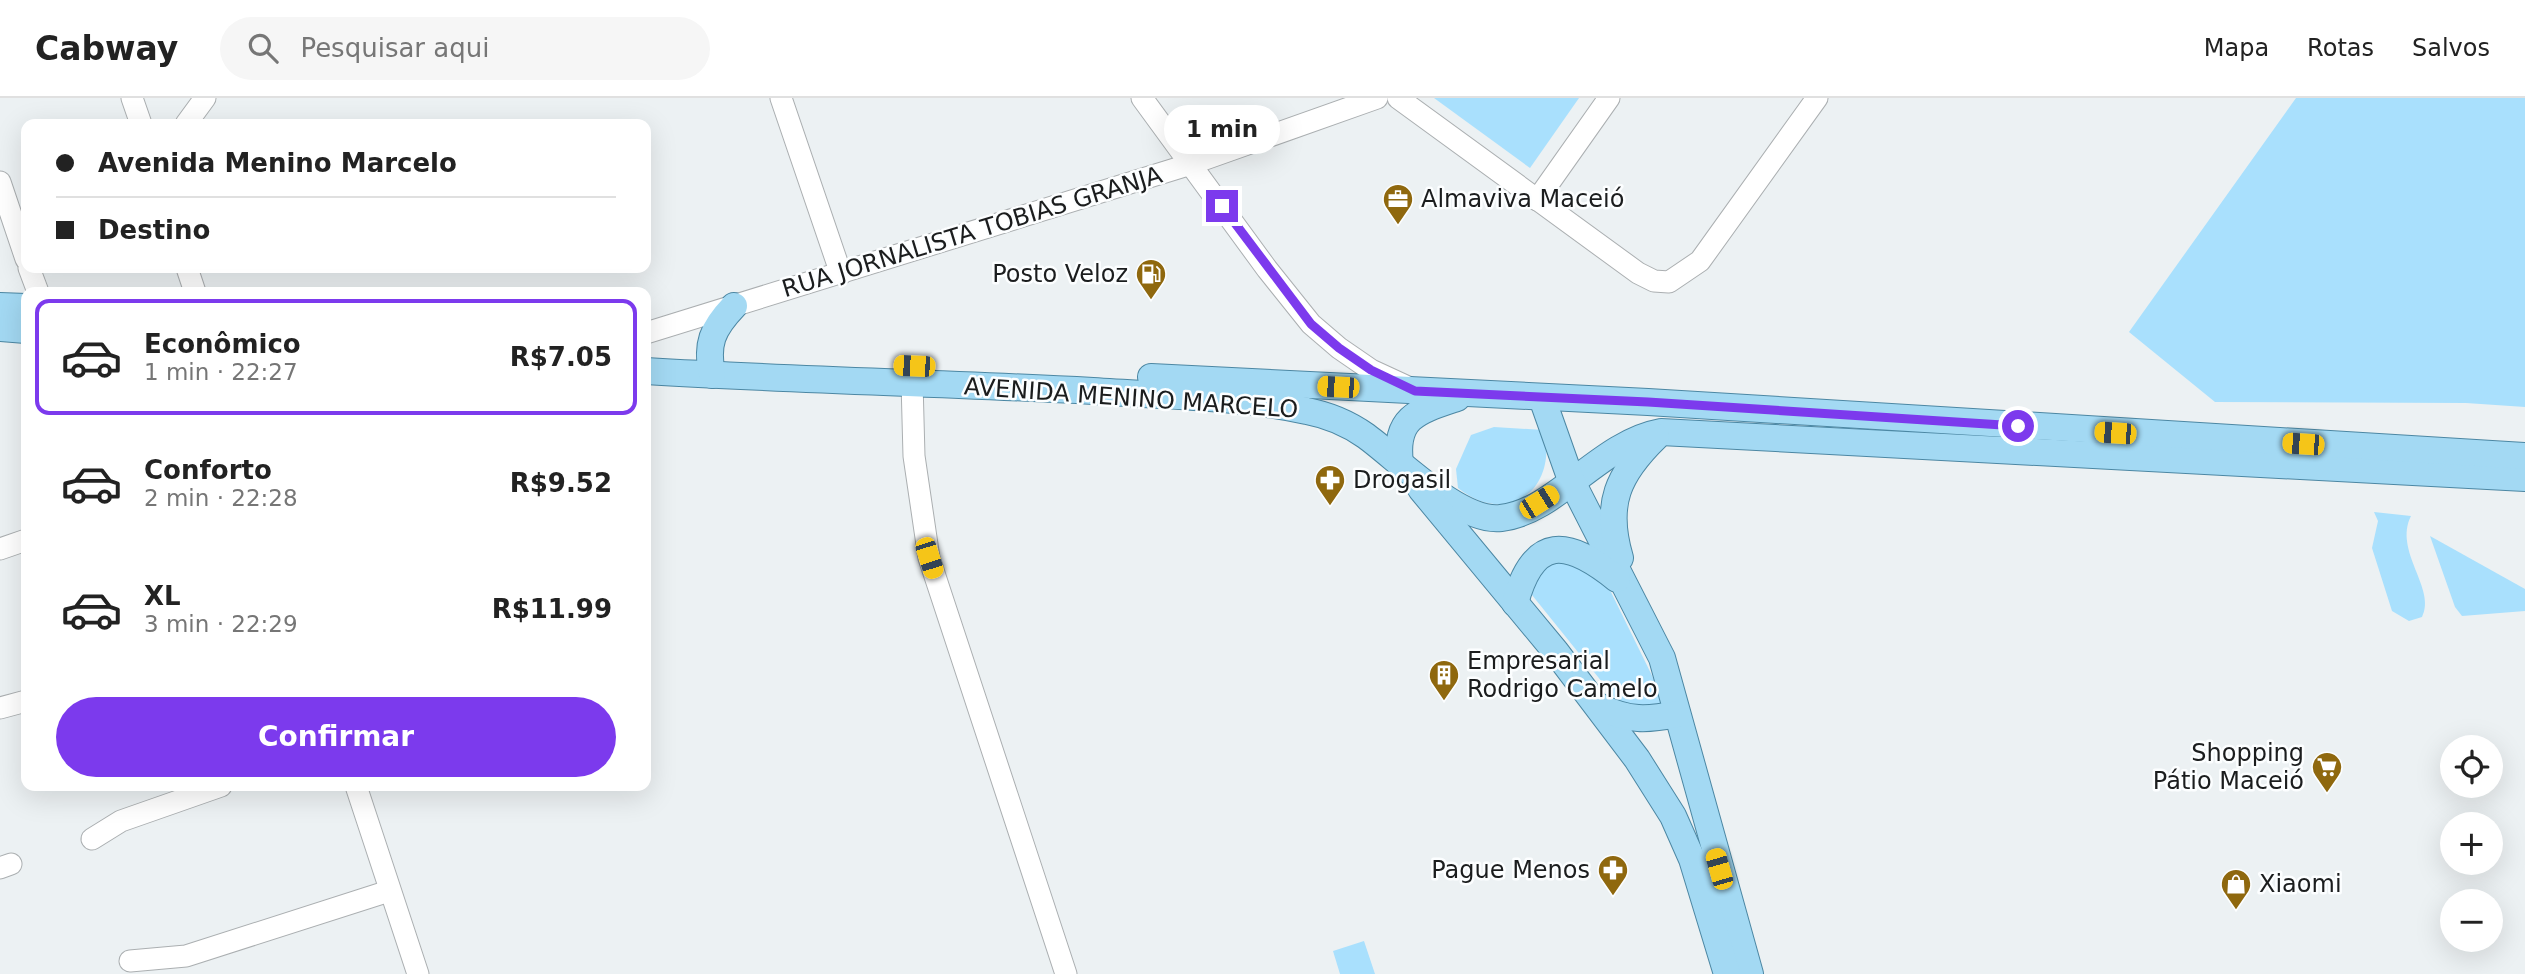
<!DOCTYPE html>
<html lang="pt">
<head>
<meta charset="utf-8">
<style>
  body { margin:0; font-family:"DejaVu Sans",sans-serif; background:#f6f6f6; color:#222; height:100vh; display:flex; flex-direction:column; font-size:26px; white-space:nowrap }
  * { box-sizing:border-box; margin:0 }
  p { font-size:23px; color:#767676 }
  .icon { flex:none; width:38px; height:38px; fill:none; stroke:currentColor; stroke-width:2; stroke-linecap:round; stroke-linejoin:round }
  .map { position:relative; flex:1; overflow:hidden }
  .side { position:absolute; left:21px; top:189px; width:630px; height:504px; display:flex; flex-direction:column; background:#fff; border-radius:14px; box-shadow:0 7px 28px #0002 }
  .side>* { flex:none }
  .hud { position:absolute; left:21px; top:21px; width:630px; height:154px; border-radius:14px; box-shadow:0 7px 28px #0002; display:grid; align-content:center; height:154px; padding:0 35px; background:#fff }
  .controls { position:absolute; left:2440px; top:637px; display:grid; gap:14px }
  .controls a { display:grid; place-items:center; width:63px; height:63px; border-radius:50%; background:#fff; box-shadow:0 7px 28px #0002; font-size:35px }
  .end { position:absolute; width:32px; height:32px; margin:-16px; border:9px solid #7c3aed; background:#fff; box-shadow:0 0 0 4px #fff }
  .from { border-radius:50% }
  .bubble { position:absolute; height:49px; border-radius:24px; background:#fff; box-shadow:0 7px 28px #0002; font-size:23px; font-weight:700; line-height:49px; text-align:center }
  .car { position:absolute; width:21px; height:42px; margin:-21px -10px; border-radius:9px; box-shadow:0 0 5px 2px #0007; background:linear-gradient(#f5c518 24%,#345 0 40%,#f5c518 0 76%,#345 0 86%,#f5c518 0) }
  .hud b { display:flex; align-items:center; gap:24px; height:66px; font-size:26px }
  .hud b+b { border-top:2px solid #e0e0e0 }
  .hud i { width:18px; height:18px; background:#222 }
  ul { padding:12px 0 0; list-style:none }
  li { display:flex; align-items:center; gap:21px; height:116px; margin:0 14px 10px; padding:0 21px; border:4px solid transparent; border-radius:14px }
  li div { flex:1 }
  li b { display:block; font-size:26px }
  li em { font-style:normal; font-weight:700 }
  li.on { border-color:#7c3aed }
  li>.icon { width:63px; height:63px; stroke-width:1.5 }
  .cta { display:flex; gap:14px; margin-top:auto; padding:14px 35px }
  .cta a { flex:1; height:80px; border-radius:42px; background:#7c3aed; color:#fff; font-size:28px; font-weight:700; line-height:80px; text-align:center }
  header { display:flex; align-items:center; gap:42px; box-sizing:border-box; height:98px; padding:0 35px; background:#fff; border-bottom:2px solid #e0e0e0 }
  header strong { font-size:33px }
  nav { display:flex; gap:38px; margin-inline-start:auto; font-size:24px }
  .search { width:490px; height:63px; background:#f6f6f6; display:flex; align-items:center; gap:18px; box-sizing:border-box; padding:0 24px; border-radius:38px; color:#767676; font-size:26px }
  .map>svg:first-child { display:block }
</style>
</head>
<body>
<header>
<strong>Cabway</strong>
<div class="search"><svg class="icon" aria-label="search" viewBox="0 0 24 24"><circle cx="10" cy="10" r="6"/><path d="M15 15l6 6"/></svg>Pesquisar aqui</div>
<nav><a>Mapa</a><a>Rotas</a><a>Salvos</a></nav>
</header>
<div class="map">
<svg width="2525" height="876" viewBox="0 0 2525 876">
  <rect width="100%" height="100%" fill="#ecf1f3"/>
  <g fill="#a9e0fd">
    <polygon points="1434,0 1579,0 1530,70"/>
    <polygon points="2296,0 2525,0 2525,309 2466,305 2215,304 2129,234"/>
    <path d="M1494,329L1544,332C1558,391 1508,430 1458,390L1456,371L1471,337Z"/>
    <path d="M2374,414L2411,418C2393,453 2437,491 2422,519L2409,523L2392,513L2372,450L2378,423Z"/>
    <polygon points="2430,438 2525,491 2525,513 2462,518 2455,509"/>
    <polygon points="1558,458 1607,486 1664,602 1655,612 1623,610 1532,497 1532,472"/>
    <polygon points="1364,843 1375,876 1340,876 1333,853"/>
  </g>
  <g fill="none" stroke-linecap="round" stroke-linejoin="round">
    <g stroke="#abafb1" stroke-width="23">
      <g id="minor">
        <polyline points="132,0 141,26"/>
        <polyline points="781,0 841,176"/>
        <polyline points="1142,0 1267,171 1311,226 1339,250 1371,272 1410,290"/>
        <polyline points="1398,0 1638,175 1654,183 1669,184 1700,163 1817,0"/>
        <polyline points="186,26 205,0"/>
        <polyline points="0,84 26,161"/>
        <polyline points="1537,102 1609,0"/>
        <polyline points="29,170 38,194"/>
        <polyline points="187,170 195,194"/>
        <polyline points="646,235 1191,66 1377,0"/>
        <polyline points="912,284 914,358 929,460 1066,876"/>
        <polyline points="0,451 26,442"/>
        <polyline points="0,610 26,603"/>
        <polyline points="356,688 418,876"/>
        <polyline points="92,741 121,723 221,688"/>
        <polyline points="0,770 11,766"/>
        <polyline points="130,863 186,858 389,793"/>
      </g>
    </g>
    <g stroke="#4c87a3" stroke-width="28">
      <g id="major">
        <polyline points="0,208 26,209"/>
        <polyline points="0,230 26,232"/>
        <path d="M646,273C795,282 944,285 1093,293C1163,298 1238,298 1307,313C1328,317 1349,326 1366,338C1399,362 1460,425 1501,420C1556,414 1600,345 1661,334L2525,380"/>
        <path d="M712,277C706,246 712,231 734,208"/>
        <polyline points="1151,279 1648,304 2525,358"/>
        <polyline points="1542,300 1571,382 1662,560 1750,876"/>
        <path d="M1400,365C1394,319 1418,313 1457,300"/>
        <polyline points="1421,391 1556,554 1637,661 1673,718 1692,761 1727,876"/>
        <path d="M1620,460C1604,406 1618,376 1656,339"/>
        <path d="M1515,505C1534,436 1567,441 1617,481"/>
        <path d="M1600,609C1629,623 1647,622 1677,616"/>
      </g>
    </g>
    <use href="#minor" stroke="#fff" stroke-width="21"/>
    <use href="#major" stroke="#a3d9f3" stroke-width="26"/>
  </g>
  <g fill="none" stroke-linecap="round" stroke-linejoin="round">
    <polyline stroke="#7c3aed" stroke-width="9" points="1222,108 1311,226 1339,250 1371,272 1415,293 1648,304 2018,328"/>
  </g>
  <defs>
    <g id="office-pin" transform="scale(1.575)"><path d="M0 17L-7.5 6A9.5 9.5 0 1 1 7.5 6Z" fill="#8f680e" stroke="#fcfeff"/><path d="M-6-3h4V-5.5h4V-3h4V5H-6ZM-1-4.5V-3h2v-1.5ZM-6 0V1H6V0Z" fill="#fff"/></g>
    <g id="fuel-pin" transform="scale(1.575)"><path d="M0 17L-7.5 6A9.5 9.5 0 1 1 7.5 6Z" fill="#8f680e" stroke="#fcfeff"/><path d="M-5.5-6h7V0h2V4h1.3V-2.5L3-4.5l.8-.8L6-3V5H2.5V1h-1V6h-7ZM-4.2-4.7v3.2H.2V-4.7Z" fill="#fff"/></g>
    <g id="pharmacy-pin" transform="scale(1.575)"><path d="M0 17L-7.5 6A9.5 9.5 0 1 1 7.5 6Z" fill="#8f680e" stroke="#fcfeff"/><path d="M-2-6h4v4h4v4h-4v4h-4v-4h-4v-4h4Z" fill="#fff"/></g>
    <g id="building-pin" transform="scale(1.575)"><path d="M0 17L-7.5 6A9.5 9.5 0 1 1 7.5 6Z" fill="#8f680e" stroke="#fcfeff"/><path d="M-4-6H4V6H1V3H-1V6H-4ZM-2.5-4.3h1.7v1.8h-1.7ZM.8-4.3h1.7v1.8H.8ZM-2.5-1h1.7V.8h-1.7ZM.8-1h1.7V.8H.8Z" fill="#fff"/></g>
    <g id="supermarket-pin" transform="scale(1.575)"><path d="M0 17L-7.5 6A9.5 9.5 0 1 1 7.5 6Z" fill="#8f680e" stroke="#fcfeff"/><path d="M-6-5.5h2.5l.6 2H6L4.5 2H-2.5L-4.4-4H-6ZM-1.5 3.2a1.3 1.3 0 1 0 .1 0ZM3 3.2a1.3 1.3 0 1 0 .1 0Z" fill="#fff"/></g>
    <g id="shop-pin" transform="scale(1.575)"><path d="M0 17L-7.5 6A9.5 9.5 0 1 1 7.5 6Z" fill="#8f680e" stroke="#fcfeff"/><path d="M-5-2.5h2.3a2.7 3.5 0 0 1 5.4 0H5L5.5 6h-11ZM-1.5-2.5h3a1.5 2.3 0 0 0-3 0Z" fill="#fff"/></g>
  </defs>
  <g fill-rule="evenodd">
    <use href="#office-pin" x="1398" y="101"/>
    <use href="#fuel-pin" x="1151" y="176"/>
    <use href="#pharmacy-pin" x="1330" y="382"/>
    <use href="#building-pin" x="1444" y="577"/>
    <use href="#supermarket-pin" x="2327" y="669"/>
    <use href="#pharmacy-pin" x="1613" y="772"/>
    <use href="#shop-pin" x="2236" y="786"/>
  </g>
  <g text-anchor="middle" dominant-baseline="central" stroke-width="5" stroke-linejoin="round" paint-order="stroke">
    <g font-size="24" fill="#1b1d1e" stroke="#fcfeff" text-anchor="start">
      <text x="1421" y="101">Almaviva Maceió</text>
      <text x="1128" y="176" text-anchor="end">Posto Veloz</text>
      <text x="1353" y="382">Drogasil</text>
      <text x="1467" y="563">Empresarial<tspan x="1467" dy="28">Rodrigo Camelo</tspan></text>
      <text x="2304" y="655" text-anchor="end">Shopping<tspan x="2304" dy="28">Pátio Maceió</tspan></text>
      <text x="1590" y="772" text-anchor="end">Pague Menos</text>
      <text x="2259" y="786">Xiaomi</text>
    </g>
    <g font-size="24" fill="#1b1d1e" stroke="#fcfeff">
      <text transform="translate(972 134) rotate(-17)">RUA JORNALISTA TOBIAS GRANJA</text>
      <text transform="translate(1131 300) rotate(4)">AVENIDA MENINO MARCELO</text>
    </g>
  </g>
</svg>
<div class="controls">
<a><svg class="icon" aria-label="locate" viewBox="0 0 24 24"><circle cx="12" cy="12" r="6"/><path d="M12 2v4M12 18v4M2 12h4M18 12h4"/></svg></a>
<a>+</a>
<a>−</a>
</div>
<i class="end from" style="left:2018px;top:328px"></i>
<i class="end" style="left:1222px;top:108px"></i>
<div class="bubble" style="left:1164px;top:7px;width:116px">1 min</div>
<i class="car" style="left:914px;top:268px;rotate:272deg"></i>
<i class="car" style="left:1338px;top:289px;rotate:273deg"></i>
<i class="car" style="left:2115px;top:335px;rotate:274deg"></i>
<i class="car" style="left:2303px;top:346px;rotate:274deg"></i>
<i class="car" style="left:1539px;top:404px;rotate:58deg"></i>
<i class="car" style="left:929px;top:460px;rotate:162deg"></i>
<i class="car" style="left:1719px;top:771px;rotate:344deg"></i>
<div class="hud">
<b><i class="from"></i>Avenida Menino Marcelo</b>
<b><i></i>Destino</b>
</div>
<section class="side">
<ul>
<li class="on"><svg class="icon" aria-label="car" viewBox="0 0 24 24"><path d="M5 17H2v-5l4-1 3-4h7l3 4 3 1v5h-3M9 17h6M6 11h13"/><circle cx="7" cy="17" r="2"/><circle cx="17" cy="17" r="2"/></svg><div><b>Econômico</b><p>1 min · 22:27</p></div><em>R$7.05</em></li>
<li><svg class="icon" aria-label="car" viewBox="0 0 24 24"><path d="M5 17H2v-5l4-1 3-4h7l3 4 3 1v5h-3M9 17h6M6 11h13"/><circle cx="7" cy="17" r="2"/><circle cx="17" cy="17" r="2"/></svg><div><b>Conforto</b><p>2 min · 22:28</p></div><em>R$9.52</em></li>
<li><svg class="icon" aria-label="car" viewBox="0 0 24 24"><path d="M5 17H2v-5l4-1 3-4h7l3 4 3 1v5h-3M9 17h6M6 11h13"/><circle cx="7" cy="17" r="2"/><circle cx="17" cy="17" r="2"/></svg><div><b>XL</b><p>3 min · 22:29</p></div><em>R$11.99</em></li>
</ul>
<div class="cta"><a>Confirmar</a></div>
</section>
</div>
</body>
</html>
